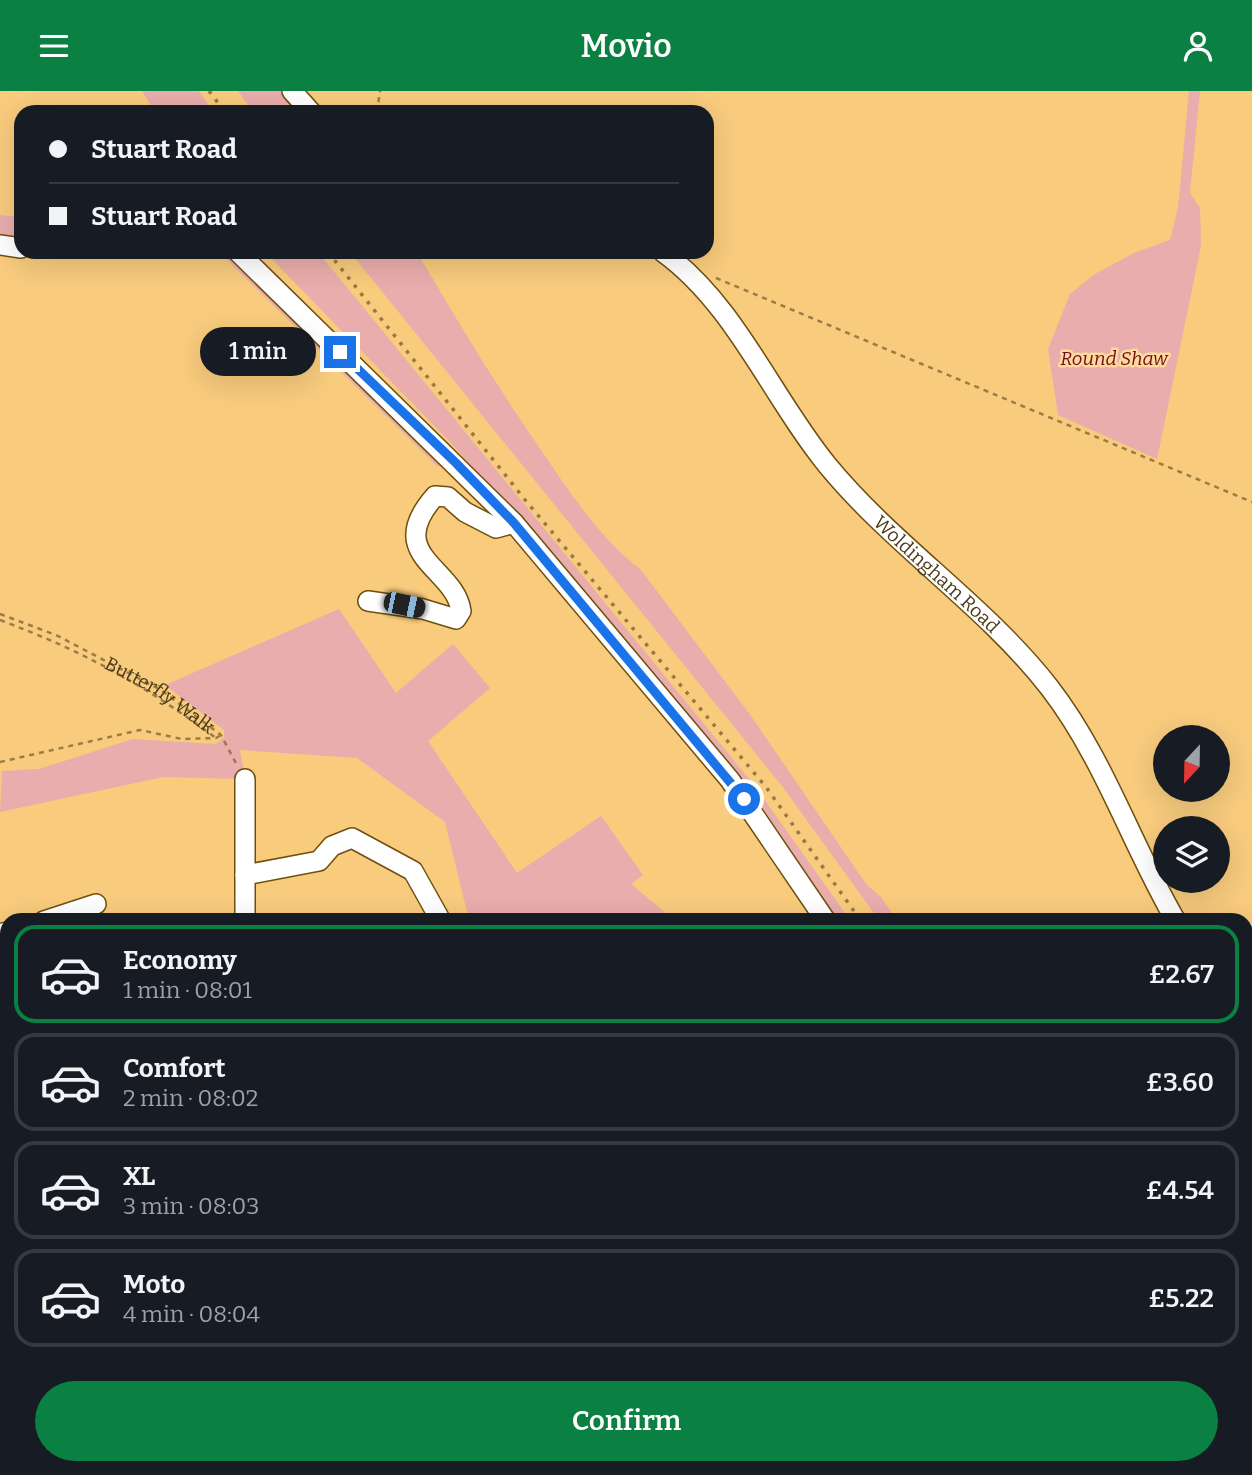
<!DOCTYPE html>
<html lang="en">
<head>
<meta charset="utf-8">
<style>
  body { margin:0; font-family:Bitter,serif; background:#242831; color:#f1f3f6; height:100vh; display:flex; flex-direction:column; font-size:26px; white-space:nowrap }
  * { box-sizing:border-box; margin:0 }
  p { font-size:23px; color:#9ea1a6 }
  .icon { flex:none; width:38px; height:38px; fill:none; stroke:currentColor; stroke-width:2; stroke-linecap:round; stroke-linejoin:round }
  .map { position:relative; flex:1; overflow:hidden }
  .panel { position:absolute; left:0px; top:822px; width:1253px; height:562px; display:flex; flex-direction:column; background:#171b24; border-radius:21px 21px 0 0; box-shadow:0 7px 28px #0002 }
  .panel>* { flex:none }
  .top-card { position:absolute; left:14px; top:14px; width:700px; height:154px; border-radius:21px; box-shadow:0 7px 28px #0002; display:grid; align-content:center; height:154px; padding:0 35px; background:#171b24 }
  .needle { width:46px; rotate:202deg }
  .fabs { position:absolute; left:1153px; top:634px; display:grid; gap:14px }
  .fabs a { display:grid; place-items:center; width:77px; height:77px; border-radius:50%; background:#171b24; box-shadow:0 7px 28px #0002; font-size:35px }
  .end { position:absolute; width:32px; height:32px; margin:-16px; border:9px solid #1a73e8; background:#fff; box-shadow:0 0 0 4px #fff }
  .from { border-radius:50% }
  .bubble { position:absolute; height:49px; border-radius:24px; background:#171b24; box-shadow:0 7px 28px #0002; font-size:23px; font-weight:600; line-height:49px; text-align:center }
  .car { position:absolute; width:21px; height:42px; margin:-21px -10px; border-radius:9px; box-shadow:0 0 5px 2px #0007; background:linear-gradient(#222 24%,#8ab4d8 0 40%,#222 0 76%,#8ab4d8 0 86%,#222 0) }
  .top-card b { display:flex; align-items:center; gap:24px; height:66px; font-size:26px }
  .top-card b+b { border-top:2px solid #363941 }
  .top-card i { width:18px; height:18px; background:#f1f3f6 }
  ul { padding:12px 0 0; list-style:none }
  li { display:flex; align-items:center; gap:21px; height:98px; margin:0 14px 10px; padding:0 21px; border:4px solid #363941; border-radius:21px }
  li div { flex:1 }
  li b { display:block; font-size:26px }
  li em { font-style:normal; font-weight:600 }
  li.on { border-color:#0b8043 }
  li>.icon { width:63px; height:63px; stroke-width:1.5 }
  .action { display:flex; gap:14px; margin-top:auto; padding:14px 35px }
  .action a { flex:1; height:80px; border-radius:42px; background:#0b8043; color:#fff; font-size:28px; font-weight:600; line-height:80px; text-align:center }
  header { display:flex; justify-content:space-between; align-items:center; height:91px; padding:0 35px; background:#0b8043; color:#fff; font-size:32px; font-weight:600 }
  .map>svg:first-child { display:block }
</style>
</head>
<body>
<header><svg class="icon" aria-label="menu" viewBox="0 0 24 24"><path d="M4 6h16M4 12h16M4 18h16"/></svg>Movio<svg class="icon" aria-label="person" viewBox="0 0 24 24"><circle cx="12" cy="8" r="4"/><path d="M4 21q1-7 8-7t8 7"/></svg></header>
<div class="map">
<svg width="1252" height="1384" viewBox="0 0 1252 1384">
  <rect width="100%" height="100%" fill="#f8cb7d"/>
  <g fill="#e8adac">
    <polygon points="142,0 199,0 213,21 155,21"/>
    <polygon points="238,0 286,0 303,21 253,21"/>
    <polygon points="1189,0 1200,0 1190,102 1200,117 1201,155 1157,368 1058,324 1048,258 1070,203 1095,183 1134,162 1170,149 1178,117"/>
    <polygon points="0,124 21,126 21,147 0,143"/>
    <polygon points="219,161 249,161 445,366 438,376"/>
    <polygon points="265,161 318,161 754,694 850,829 835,829 792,761 687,627 550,464 450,351"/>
    <path d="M350,161H417C457,230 499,299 545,365C572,405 603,450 641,479L751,625L866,793L881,806L897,829H879L782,695Z"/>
    <polygon points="339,518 396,602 453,553 490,597 428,650 517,782 601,725 643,784 631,793 674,829 469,829 445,731 357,667 240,659 245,688 163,686 0,721 2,680 39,678 133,648 216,653 224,646 224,639 165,594"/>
    <polygon points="1246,916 1252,918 1252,1003 1246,995"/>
    <polygon points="903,1377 985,1377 997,1384 904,1384"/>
    <polygon points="1054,1377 1147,1377 1150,1384 1010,1384"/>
  </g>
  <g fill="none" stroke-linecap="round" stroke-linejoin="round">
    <g stroke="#6e4f0e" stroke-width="22">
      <g id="minor">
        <polyline points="292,0 311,21"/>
        <polyline points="0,154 21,157"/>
        <polyline points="238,161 514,432 730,689 826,830"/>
        <path id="s2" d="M663,161C736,214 772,307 828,375C895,456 985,514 1049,596C1104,667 1131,753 1176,830"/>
        <path d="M368,510L423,518L456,528L461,520C455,476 382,465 435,405L448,406L465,421L496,437L514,432"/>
        <polyline points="245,688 245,830"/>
        <polyline points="245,784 319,770 332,755 352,747 413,780 441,830"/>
        <polyline points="44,830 96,813"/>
        <polyline points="0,843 7,841"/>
        <polyline points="1246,907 1252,909"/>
        <polyline points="1246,1108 1252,1106"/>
        <polyline points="0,1126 7,1125"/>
        <polyline points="1246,1142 1252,1139"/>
        <polyline points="1246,1212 1252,1208"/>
        <polyline points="308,1377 314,1384"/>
        <polyline points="453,1377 454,1384"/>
        <polyline points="516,1377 516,1384"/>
        <polyline points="605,1377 613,1384"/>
        <polyline points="652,1377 664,1384"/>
        <polyline points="152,1384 159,1377"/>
      </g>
    </g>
    <g stroke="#9a7c46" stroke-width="2.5" stroke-dasharray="5 5" stroke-linecap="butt">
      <polyline points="377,21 380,0"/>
      <polyline points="716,187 1252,411"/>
      <path id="s1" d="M0,523L56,544L161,599L221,644L238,676"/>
      <path d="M0,529C85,561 143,593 216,647"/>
      <polyline points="0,671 140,639 182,648 216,647 221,644"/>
    </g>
    <use href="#minor" stroke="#fff" stroke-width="19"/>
    <g stroke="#977945" stroke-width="3.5" stroke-dasharray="3.5 7" stroke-linecap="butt">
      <polyline points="209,0 225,21"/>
      <polyline points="328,161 526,410 766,696 861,830"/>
      <polyline points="1162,1377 1165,1384"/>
    </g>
  </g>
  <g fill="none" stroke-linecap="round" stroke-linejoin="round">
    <polyline stroke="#1a73e8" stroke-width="9" points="340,261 456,372 514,432 744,708"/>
  </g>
  <g text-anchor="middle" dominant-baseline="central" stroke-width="5" stroke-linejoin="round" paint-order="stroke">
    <g font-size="19" font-style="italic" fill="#740b1c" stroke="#feda9d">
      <text x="1114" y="267">Round Shaw</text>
    </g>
    <g font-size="19" fill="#4b3918" stroke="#feda9d">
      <text stroke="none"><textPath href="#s2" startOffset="425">Woldingham Road</textPath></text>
      <text stroke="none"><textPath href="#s1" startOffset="180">Butterfly Walk</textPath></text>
    </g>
  </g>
</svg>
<div class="fabs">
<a><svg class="needle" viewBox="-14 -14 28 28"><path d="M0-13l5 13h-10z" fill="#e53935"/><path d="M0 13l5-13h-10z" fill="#9ea1a6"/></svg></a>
<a><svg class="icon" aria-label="layers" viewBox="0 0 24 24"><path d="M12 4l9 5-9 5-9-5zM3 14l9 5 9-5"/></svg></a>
</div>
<i class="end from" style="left:744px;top:708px"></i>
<i class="end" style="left:340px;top:261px"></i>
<div class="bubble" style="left:200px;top:236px;width:116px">1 min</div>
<i class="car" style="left:404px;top:514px;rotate:102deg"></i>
<div class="top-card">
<b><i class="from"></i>Stuart Road</b>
<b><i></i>Stuart Road</b>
</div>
<section class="panel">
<ul>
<li class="on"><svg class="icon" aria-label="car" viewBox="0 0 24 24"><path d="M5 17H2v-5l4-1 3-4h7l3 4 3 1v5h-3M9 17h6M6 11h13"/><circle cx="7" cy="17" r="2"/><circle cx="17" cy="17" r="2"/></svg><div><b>Economy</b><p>1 min · 08:01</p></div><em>£2.67</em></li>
<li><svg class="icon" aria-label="car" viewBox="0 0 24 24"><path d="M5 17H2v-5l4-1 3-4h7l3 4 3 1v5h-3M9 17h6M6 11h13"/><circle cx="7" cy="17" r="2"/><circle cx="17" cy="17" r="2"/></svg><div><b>Comfort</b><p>2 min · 08:02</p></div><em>£3.60</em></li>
<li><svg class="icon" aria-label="car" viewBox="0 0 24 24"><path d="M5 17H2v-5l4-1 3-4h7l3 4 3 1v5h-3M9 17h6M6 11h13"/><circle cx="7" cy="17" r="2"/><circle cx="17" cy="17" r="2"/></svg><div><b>XL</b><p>3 min · 08:03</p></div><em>£4.54</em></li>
<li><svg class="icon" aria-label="car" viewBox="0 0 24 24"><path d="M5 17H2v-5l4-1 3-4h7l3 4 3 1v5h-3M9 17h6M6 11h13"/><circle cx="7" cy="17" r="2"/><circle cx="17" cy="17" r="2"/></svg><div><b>Moto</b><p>4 min · 08:04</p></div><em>£5.22</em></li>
</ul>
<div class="action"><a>Confirm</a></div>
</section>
</div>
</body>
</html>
